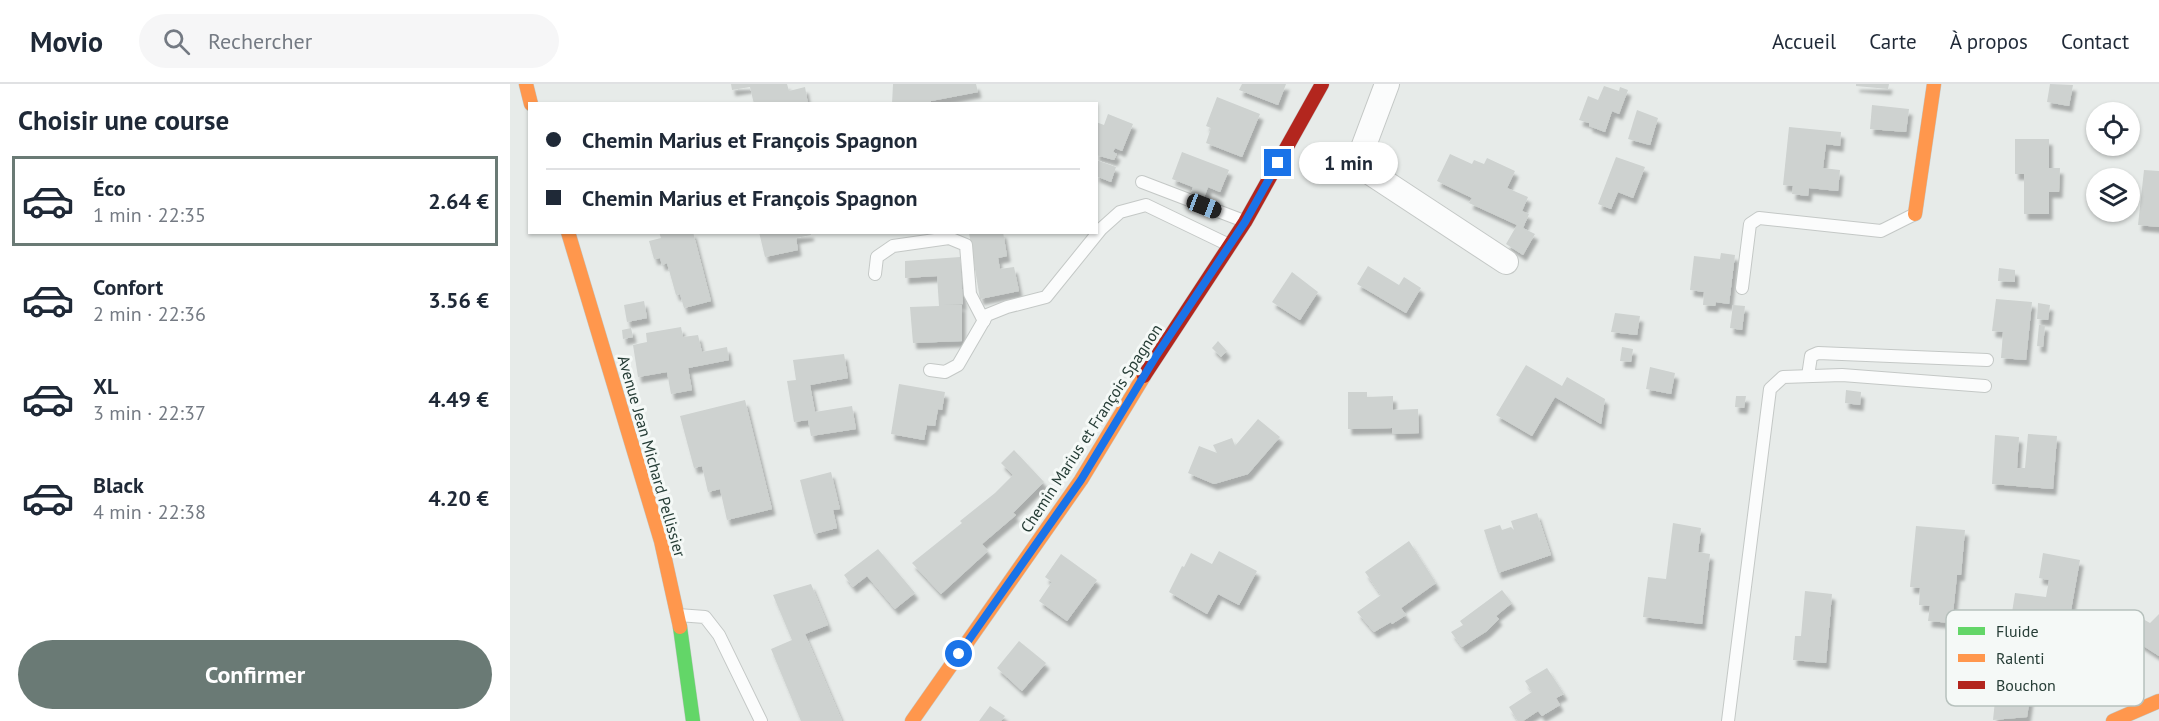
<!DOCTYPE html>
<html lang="fr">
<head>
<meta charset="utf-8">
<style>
  body { margin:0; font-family:"PT Sans",sans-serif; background:#f6f6f7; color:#1f2937; height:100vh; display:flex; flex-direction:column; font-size:22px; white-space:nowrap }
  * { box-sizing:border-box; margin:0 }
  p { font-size:20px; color:#747a83 }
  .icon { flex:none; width:33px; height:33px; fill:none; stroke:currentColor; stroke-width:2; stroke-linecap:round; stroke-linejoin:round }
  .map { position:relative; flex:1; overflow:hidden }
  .side { display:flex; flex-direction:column; background:#fff; width:510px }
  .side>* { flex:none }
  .guide { position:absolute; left:18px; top:18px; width:570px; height:132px; border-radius:0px; box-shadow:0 2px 4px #0004; display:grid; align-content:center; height:132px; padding:0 18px; background:#fff }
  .fabs { position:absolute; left:1576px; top:18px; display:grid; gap:12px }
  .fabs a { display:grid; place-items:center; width:54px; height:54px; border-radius:50%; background:#fff; box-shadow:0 2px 4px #0004; font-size:30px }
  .end { position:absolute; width:27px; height:27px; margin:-14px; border:8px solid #1a73e8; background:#fff; box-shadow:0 0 0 3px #fff }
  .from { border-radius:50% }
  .bubble { position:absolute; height:42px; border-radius:21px; background:#fff; box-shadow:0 2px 4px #0004; font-size:20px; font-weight:700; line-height:42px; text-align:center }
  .car { position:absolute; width:18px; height:36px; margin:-18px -9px; border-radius:8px; box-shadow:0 0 4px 2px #0007; background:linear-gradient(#222 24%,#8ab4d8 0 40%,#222 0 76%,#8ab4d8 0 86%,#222 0) }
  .guide b { display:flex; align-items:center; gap:21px; height:57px; font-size:22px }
  .guide b+b { border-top:2px solid #e0e1e3 }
  .guide i { width:15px; height:15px; background:#1f2937 }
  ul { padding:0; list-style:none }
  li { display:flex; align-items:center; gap:18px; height:90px; margin:0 12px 9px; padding:0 6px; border:3px solid transparent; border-radius:0px }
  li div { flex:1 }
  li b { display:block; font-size:22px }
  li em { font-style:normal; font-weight:700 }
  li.selected { border-color:#6a7a75 }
  li>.icon { width:54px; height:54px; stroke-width:1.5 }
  h2 { padding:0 18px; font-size:27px; line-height:72px }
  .button { display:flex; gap:12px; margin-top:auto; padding:12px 18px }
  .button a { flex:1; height:69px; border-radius:36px; background:#6a7a75; color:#fff; font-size:24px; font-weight:700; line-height:69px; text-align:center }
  header { display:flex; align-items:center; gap:36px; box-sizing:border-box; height:84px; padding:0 30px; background:#fff; border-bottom:2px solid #e0e1e3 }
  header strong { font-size:28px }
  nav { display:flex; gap:33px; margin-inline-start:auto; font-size:21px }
  .search { width:420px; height:54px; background:#f6f6f7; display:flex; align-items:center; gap:15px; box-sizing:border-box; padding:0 21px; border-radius:33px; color:#747a83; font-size:22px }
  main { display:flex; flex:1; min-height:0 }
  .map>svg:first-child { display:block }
</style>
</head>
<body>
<header>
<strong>Movio</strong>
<div class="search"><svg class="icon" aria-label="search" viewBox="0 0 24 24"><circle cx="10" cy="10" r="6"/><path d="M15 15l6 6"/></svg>Rechercher</div>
<nav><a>Accueil</a><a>Carte</a><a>À propos</a><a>Contact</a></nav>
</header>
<main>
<section class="side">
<h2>Choisir une course</h2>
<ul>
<li class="selected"><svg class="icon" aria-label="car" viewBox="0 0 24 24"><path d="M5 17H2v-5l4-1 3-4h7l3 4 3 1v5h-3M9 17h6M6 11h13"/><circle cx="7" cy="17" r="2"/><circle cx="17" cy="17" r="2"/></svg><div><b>Éco</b><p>1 min · 22:35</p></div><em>2.64 €</em></li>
<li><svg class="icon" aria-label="car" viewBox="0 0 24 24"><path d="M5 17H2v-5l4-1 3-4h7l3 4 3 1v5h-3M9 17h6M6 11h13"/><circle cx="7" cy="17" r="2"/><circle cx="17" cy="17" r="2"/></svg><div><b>Confort</b><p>2 min · 22:36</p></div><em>3.56 €</em></li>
<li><svg class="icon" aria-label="car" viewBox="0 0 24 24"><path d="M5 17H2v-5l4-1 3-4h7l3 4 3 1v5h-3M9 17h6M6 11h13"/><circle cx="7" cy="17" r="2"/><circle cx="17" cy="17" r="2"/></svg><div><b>XL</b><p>3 min · 22:37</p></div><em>4.49 €</em></li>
<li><svg class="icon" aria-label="car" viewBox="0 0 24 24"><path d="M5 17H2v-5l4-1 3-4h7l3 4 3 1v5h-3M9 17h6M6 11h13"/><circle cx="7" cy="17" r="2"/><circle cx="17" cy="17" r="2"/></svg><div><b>Black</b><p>4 min · 22:38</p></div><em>4.20 €</em></li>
</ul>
<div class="button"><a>Confirmer</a></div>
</section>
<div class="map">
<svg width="1649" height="637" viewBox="0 0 1649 637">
  <defs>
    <filter id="shadow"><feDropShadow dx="3.5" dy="6" stdDeviation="1.5" flood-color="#0004"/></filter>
  </defs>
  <rect width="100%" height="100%" fill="#e7ebe9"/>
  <g fill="#ced2d0" filter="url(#shadow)">
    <polygon points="221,0 277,0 279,7 295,3 298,20 244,20 240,3 222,6"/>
    <polygon points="383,0 466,0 468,8 421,17 421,20 382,20"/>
    <polygon points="732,0 776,0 768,21 729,6"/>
    <polygon points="1346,0 1379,0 1378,5 1346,2"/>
    <polygon points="1540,0 1563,1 1559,22 1537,18"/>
    <polygon points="1094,2 1109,7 1110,3 1118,6 1109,30 1102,27 1095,48 1079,42 1079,39 1069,36 1078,12 1088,16"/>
    <polygon points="707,13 750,30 732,73 696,59 701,44 696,42"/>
    <polygon points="1362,21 1399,25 1396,48 1360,45"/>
    <polygon points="1127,26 1148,34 1140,61 1118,55"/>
    <polygon points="598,30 623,40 612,67 605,64 603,68 607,70 604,76 586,71 586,38 594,41"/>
    <polygon points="1279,43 1331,48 1330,62 1316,60 1313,84 1330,86 1328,107 1299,104 1298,112 1282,110 1283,102 1273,101"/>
    <polygon points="1505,55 1539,55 1539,84 1550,84 1549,108 1539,108 1539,130 1514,130 1514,90 1505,90"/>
    <polygon points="672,68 719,86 710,108 698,103 694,114 681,109 683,103 662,95"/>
    <polygon points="940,70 962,80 964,76 974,80 977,74 1005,87 997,104 1018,113 1012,127 1019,130 1013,144 1025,150 1013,171 996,160 1007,141 959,119 962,114 927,97"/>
    <polygon points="1106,73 1135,83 1123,114 1108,108 1101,125 1088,120"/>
    <polygon points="586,76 606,83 601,98 586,92"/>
    <polygon points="1634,86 1649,87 1649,143 1628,141"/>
    <polygon points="149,148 183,148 201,217 174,224 170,210 166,211 157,179 152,181 150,174 144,175 139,157 151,154"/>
    <polygon points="249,148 300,148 301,151 286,154 288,166 255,173"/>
    <polygon points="493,148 497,172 488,174 490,185 504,183 509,207 470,215 459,149"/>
    <polygon points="1211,169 1225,171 1219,220 1206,218 1205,222 1193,221 1194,208 1180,206 1184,172 1210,175"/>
    <polygon points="450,173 453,220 434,221 452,221 452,257 403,259 400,223 429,222 427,192 395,194 395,177"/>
    <polygon points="858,182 889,201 894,193 911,204 896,229 847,200"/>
    <polygon points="1489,184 1505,186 1505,198 1488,197"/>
    <polygon points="782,188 808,208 790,236 762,218"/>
    <polygon points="1486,215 1522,218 1516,276 1491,274 1493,248 1482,247"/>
    <polygon points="134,217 137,234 117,238 114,221"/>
    <polygon points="1528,219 1540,221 1538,236 1527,235"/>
    <polygon points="1223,221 1235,222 1232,246 1220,244"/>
    <polygon points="1105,229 1130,232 1127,251 1101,248"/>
    <polygon points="1529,241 1535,241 1533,263 1527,262"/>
    <polygon points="171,243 173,253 188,251 192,268 217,263 219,276 178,284 182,306 161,310 157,288 128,293 123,261 137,258 136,249"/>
    <polygon points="121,244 123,253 113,255 112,246"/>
    <polygon points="708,257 717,267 711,273 702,264"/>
    <polygon points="1112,263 1123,265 1121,278 1110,277"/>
    <polygon points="334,270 338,294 300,301 305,328 342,322 346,345 301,352 298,336 284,338 277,297 286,296 283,276"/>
    <polygon points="1016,281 1052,302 1057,293 1095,315 1091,340 1045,313 1022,352 986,331"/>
    <polygon points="1140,283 1165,289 1161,310 1136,305"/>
    <polygon points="389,300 435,308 432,326 428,325 425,342 417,341 414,356 381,350"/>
    <polygon points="1336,306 1351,308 1350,321 1335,319"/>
    <polygon points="838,308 857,308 857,313 883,312 883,326 908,325 909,349 882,350 882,344 838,345"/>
    <polygon points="1226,312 1236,312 1234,324 1225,323"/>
    <polygon points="235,316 262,425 217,436 210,405 198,408 192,382 184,384 170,332"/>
    <polygon points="748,335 770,353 738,390 704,400 678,389 689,362 707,369 703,361 722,354 725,362"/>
    <polygon points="1518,350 1547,352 1543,405 1482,400 1485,351 1509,353 1507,384 1515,384"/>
    <polygon points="504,366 534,398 503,429 506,431 472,460 478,467 431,510 402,479 452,439 450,437 485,409 503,391 491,379"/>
    <polygon points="321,388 330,425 323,426 327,444 304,450 290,396"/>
    <polygon points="1027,429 1041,471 988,489 974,446 990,441 992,446 1001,443 1004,446 1001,437"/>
    <polygon points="1163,439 1191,444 1188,468 1200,470 1192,540 1133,533 1138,493 1156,495"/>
    <polygon points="1406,442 1455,446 1451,491 1447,491 1442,539 1418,537 1420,522 1409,521 1410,504 1400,503"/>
    <polygon points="899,457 926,499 891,524 896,531 882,540 881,538 864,548 847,528 871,511 855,488"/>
    <polygon points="368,465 405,509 385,525 357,492 343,503 334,491"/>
    <polygon points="709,467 747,487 729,521 708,510 697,530 659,508 672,482 674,483 681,469 702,480"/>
    <polygon points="1533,469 1570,476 1560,532 1550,530 1548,543 1501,535 1505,509 1536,513 1539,496 1529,494"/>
    <polygon points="551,470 587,496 557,537 529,517 542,498 535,493"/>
    <polygon points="301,500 318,541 295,550 332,637 291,637 261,565 282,556 263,511"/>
    <polygon points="992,506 1002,519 986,532 989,535 977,547 952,563 941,548 953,541 950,537"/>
    <polygon points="1295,507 1322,510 1316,579 1283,576 1285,552 1291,552"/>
    <polygon points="1649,530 1649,572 1618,552 1633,535 1640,539"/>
    <polygon points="509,557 536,579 512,607 487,584"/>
    <polygon points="1490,571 1533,577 1530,607 1521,607 1517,633 1483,636 1487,597 1479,596 1479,584"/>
    <polygon points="1037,584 1054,610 1046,614 1050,621 1032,632 1028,627 1013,637 1008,637 999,623 1022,608 1015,597"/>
    <polygon points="480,622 495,632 491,637 469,637"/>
  </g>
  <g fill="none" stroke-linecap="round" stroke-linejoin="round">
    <g stroke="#c4c8c6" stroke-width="14">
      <g id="lane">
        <polyline points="632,98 734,137"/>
        <polyline points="365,190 367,173 383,162 439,154 456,161 460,210 474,237"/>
        <polyline points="1232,204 1240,140 1249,134 1371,147 1405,130"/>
        <polyline points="420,286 435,288 448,281 477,231 497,223 536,213 591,145 610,128 636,121 719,161"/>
        <polyline points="1298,292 1301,272 1308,269 1477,276"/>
        <polyline points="168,531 195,533 209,551 251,637"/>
        <polyline points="1218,637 1260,305 1273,293 1332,291 1475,302"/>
      </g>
    </g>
    <g stroke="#c4c8c6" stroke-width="26">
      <polyline id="street" points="877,0 847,80 996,178"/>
    </g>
    <g stroke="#c3c8c6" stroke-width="15">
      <polyline id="fast" points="170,543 183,637"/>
    </g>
    <g stroke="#c3c8c6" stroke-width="15">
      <g id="slow">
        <polyline points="16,0 21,20"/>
        <polyline points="1405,130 1424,0"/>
        <polyline points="58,148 151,457 170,543"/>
        <polyline points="402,637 571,396 634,292"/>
        <polyline points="1603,637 1649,617"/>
      </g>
    </g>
    <g stroke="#c3c8c6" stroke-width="15">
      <polyline id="jam" points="634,292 735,138 812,0"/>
    </g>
    <use href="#lane" stroke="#fbfcfc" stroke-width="12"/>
    <use href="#street" stroke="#fbfcfc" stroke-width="24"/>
    <use href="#fast" stroke="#63d668" stroke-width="14"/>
    <use href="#slow" stroke="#ff974d" stroke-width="14"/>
    <use href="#jam" stroke="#b3261e" stroke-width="14"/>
  </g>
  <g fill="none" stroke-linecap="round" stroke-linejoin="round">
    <polyline stroke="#1a73e8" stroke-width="8" points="449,570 571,396 646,272 735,138 768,79"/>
  </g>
  <g text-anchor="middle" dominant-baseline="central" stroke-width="6" stroke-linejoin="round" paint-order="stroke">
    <g font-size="16" fill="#263d36" stroke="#f5f9f7">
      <text transform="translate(581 344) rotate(-57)">Chemin Marius et François Spagnon</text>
      <text transform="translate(142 372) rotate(74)">Avenue Jean Michard Pellissier</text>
    </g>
  </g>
  <rect x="1436" y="526" width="198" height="96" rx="9" fill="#f5f9f7" stroke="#b7c1bd" stroke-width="1.5"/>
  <rect x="1448" y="543" width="27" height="8" fill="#63d668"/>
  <rect x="1448" y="570" width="27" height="8" fill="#ff974d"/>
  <rect x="1448" y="597" width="27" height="8" fill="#b3261e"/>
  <g font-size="16" fill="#263d36">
    <text x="1486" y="553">Fluide</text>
    <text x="1486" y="580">Ralenti</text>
    <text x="1486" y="607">Bouchon</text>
  </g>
</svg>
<div class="fabs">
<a><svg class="icon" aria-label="locate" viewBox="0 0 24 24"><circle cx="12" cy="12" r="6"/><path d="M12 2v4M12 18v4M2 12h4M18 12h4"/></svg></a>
<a><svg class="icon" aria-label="layers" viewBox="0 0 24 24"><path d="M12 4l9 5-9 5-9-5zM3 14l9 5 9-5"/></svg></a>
</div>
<i class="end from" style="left:449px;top:570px"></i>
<i class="end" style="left:768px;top:79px"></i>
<div class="bubble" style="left:789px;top:58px;width:99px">1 min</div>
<i class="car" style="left:694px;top:122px;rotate:111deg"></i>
<div class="guide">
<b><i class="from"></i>Chemin Marius et François Spagnon</b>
<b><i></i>Chemin Marius et François Spagnon</b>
</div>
</div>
</main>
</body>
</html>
